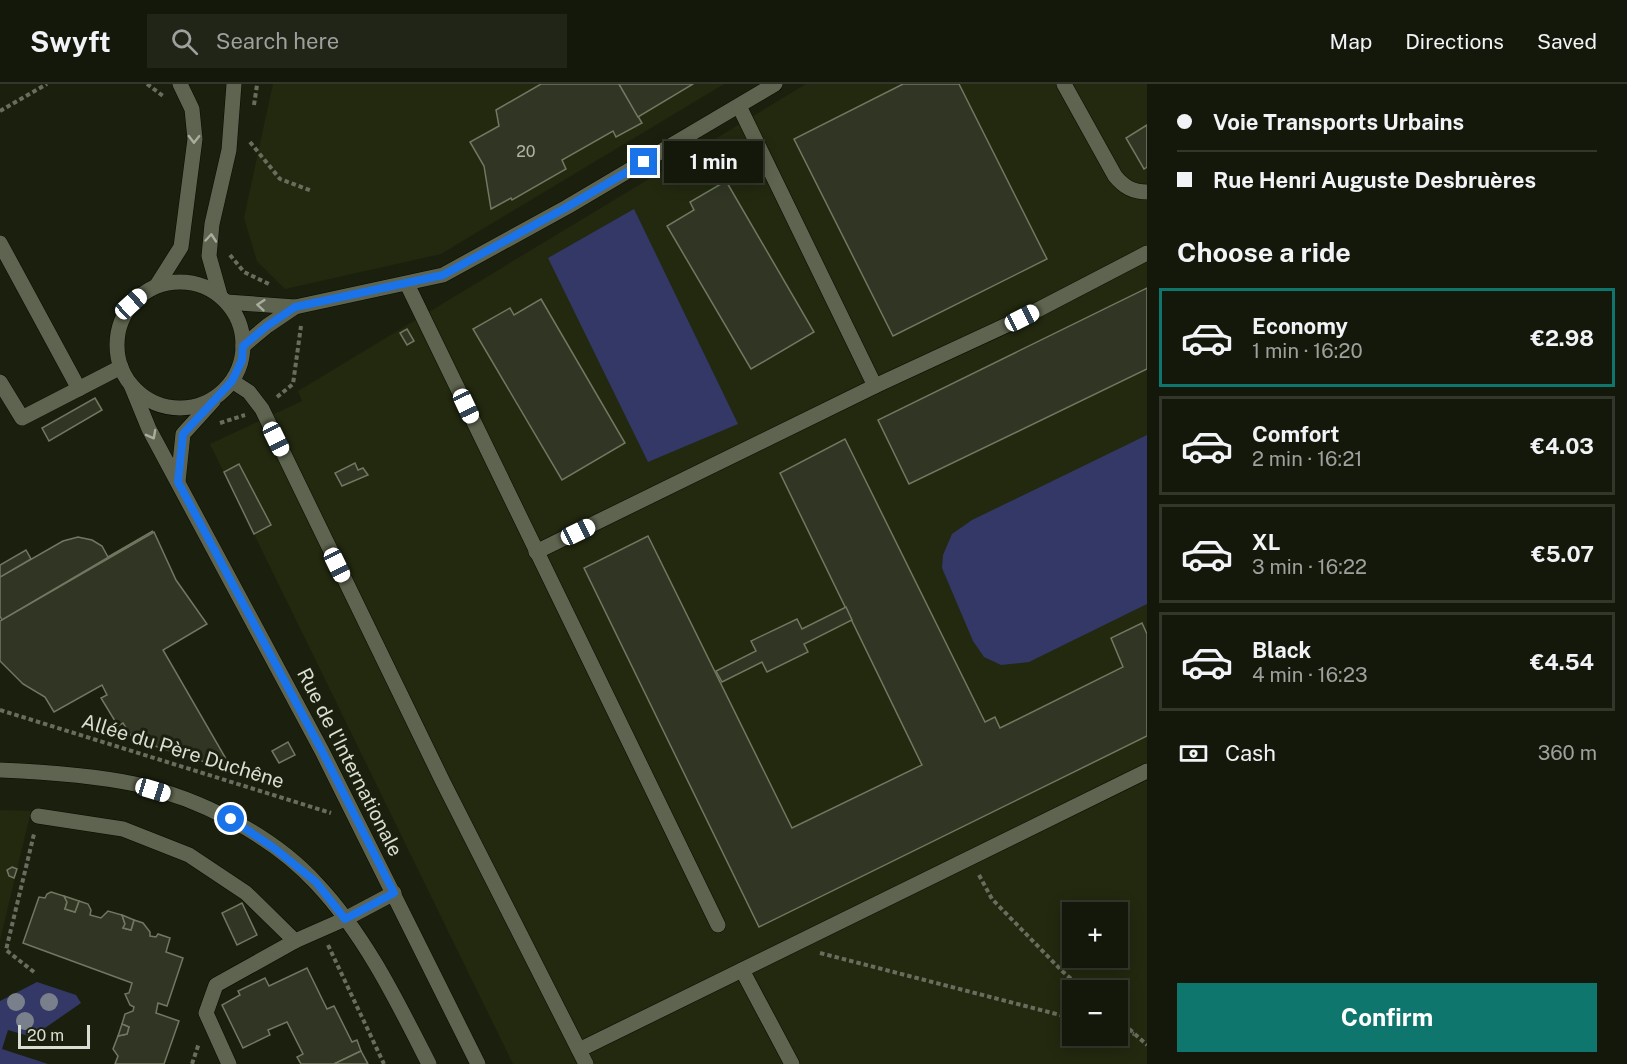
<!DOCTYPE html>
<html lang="en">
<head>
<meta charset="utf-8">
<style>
  body { margin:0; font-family:"Public Sans",sans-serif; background:#212518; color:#f1f3f6; height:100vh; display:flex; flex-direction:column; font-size:22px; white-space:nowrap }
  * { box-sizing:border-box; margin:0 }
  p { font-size:20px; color:#9da09c }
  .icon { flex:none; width:33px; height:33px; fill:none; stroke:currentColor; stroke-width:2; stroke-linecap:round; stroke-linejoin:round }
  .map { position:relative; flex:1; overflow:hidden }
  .sheet { display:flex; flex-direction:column; background:#14180a; width:480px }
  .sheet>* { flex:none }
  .banner { display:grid; align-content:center; height:132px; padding:0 30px; background:#14180a }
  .tools { position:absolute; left:1062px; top:818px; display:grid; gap:12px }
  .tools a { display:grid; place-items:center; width:66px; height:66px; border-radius:0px; background:#14180a; box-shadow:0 3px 15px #0003,0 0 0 2px #33372b; font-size:30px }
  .scale { position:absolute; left:18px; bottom:15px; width:72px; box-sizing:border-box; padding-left:6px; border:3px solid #daddd1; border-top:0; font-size:16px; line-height:21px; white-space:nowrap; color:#daddd1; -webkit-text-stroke:4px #1b200e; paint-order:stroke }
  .end { position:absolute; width:27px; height:27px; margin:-14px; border:8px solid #1a73e8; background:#fff; box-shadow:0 0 0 3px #fff }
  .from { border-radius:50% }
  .bubble { position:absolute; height:42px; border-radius:0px; background:#14180a; box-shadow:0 3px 15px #0003,0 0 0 2px #33372b; font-size:20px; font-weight:700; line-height:42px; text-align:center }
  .car { position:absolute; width:18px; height:36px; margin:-18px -9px; border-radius:8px; box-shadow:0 0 4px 2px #0007; background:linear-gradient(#fff 24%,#345 0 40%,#fff 0 76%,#345 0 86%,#fff 0) }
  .banner b { display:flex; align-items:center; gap:21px; height:57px; font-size:22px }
  .banner b+b { border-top:2px solid #33372b }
  .banner i { width:15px; height:15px; background:#f1f3f6 }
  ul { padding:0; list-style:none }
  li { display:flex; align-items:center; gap:18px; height:99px; margin:0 12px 9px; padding:0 18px; border:3px solid #33372b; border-radius:0px }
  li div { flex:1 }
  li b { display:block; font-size:22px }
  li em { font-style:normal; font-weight:700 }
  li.on { border-color:#0f766e }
  li>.icon { width:54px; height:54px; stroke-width:1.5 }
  h2 { padding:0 30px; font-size:27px; line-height:72px }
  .pay { display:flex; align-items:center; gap:15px; height:66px; padding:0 30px; font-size:22px }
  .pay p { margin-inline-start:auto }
  .button { display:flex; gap:12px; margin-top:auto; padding:12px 30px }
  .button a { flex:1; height:69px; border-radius:0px; background:#0f766e; color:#fff; font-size:24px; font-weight:700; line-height:69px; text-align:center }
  header { display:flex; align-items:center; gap:36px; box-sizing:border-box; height:84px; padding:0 30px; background:#14180a; border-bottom:2px solid #33372b }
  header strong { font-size:28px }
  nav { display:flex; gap:33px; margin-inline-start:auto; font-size:21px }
  .search { width:420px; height:54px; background:#212518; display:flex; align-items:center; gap:15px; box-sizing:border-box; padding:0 21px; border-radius:0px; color:#9da09c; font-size:22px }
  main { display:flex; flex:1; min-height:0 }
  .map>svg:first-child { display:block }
</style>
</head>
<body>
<header>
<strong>Swyft</strong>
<div class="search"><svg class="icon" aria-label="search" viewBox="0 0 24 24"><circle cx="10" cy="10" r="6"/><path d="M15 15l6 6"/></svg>Search here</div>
<nav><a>Map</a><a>Directions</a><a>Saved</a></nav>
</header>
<main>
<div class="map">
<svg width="1147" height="980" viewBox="0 0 1147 980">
  <rect width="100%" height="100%" fill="#1b200e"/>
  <g fill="#22290f" fill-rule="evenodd">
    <polygon points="273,0 724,0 441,170 285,205 257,177 244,134"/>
    <path d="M806,0H1147V980H513L210,360L302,317L298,307ZM1072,828H1118V873H1072ZM1072,906H1118V951H1072Z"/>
    <polygon points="0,726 31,727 0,856"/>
  </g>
  <g fill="#333866">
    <polygon points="634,125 738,340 648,378 548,174"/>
    <polygon points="1147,351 1147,520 1029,578 1001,581 984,573 973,557 942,484 943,471 952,450 972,436"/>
    <polygon points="37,898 76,911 81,919 32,953 8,946 2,965 48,980 0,980 0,917"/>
  </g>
  <g fill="#303623" stroke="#717862" stroke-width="1.5">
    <polygon points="541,0 619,0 642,39 616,53 613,47 562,76 566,85 512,116 511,114 491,125 484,82 470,58 499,42 496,26"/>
    <polygon points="619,0 693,0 638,33"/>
    <polygon points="903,0 959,0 1047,175 893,252 794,55"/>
    <polygon points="1147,41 1147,83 1144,85 1126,54"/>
    <polygon points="726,97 814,248 751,285 667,142 694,126 690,118"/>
    <polygon points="1147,204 1147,285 909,400 878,336"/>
    <polygon points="541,215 625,359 562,396 473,245 510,224 514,231"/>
    <polygon points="407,245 414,257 407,261 400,249"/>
    <polygon points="95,314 102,326 49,357 42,344"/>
    <polygon points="845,355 985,638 995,633 1000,644 1123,583 1111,554 1142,539 1147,550 1147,652 759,843 584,484 648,452 792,744 922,681 780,389"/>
    <polygon points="355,379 358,386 363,384 368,391 342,402 335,389"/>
    <polygon points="239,380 271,441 254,450 224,388"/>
    <polygon points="153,447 2,536 0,532 0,493 63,457 78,453 92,456 102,462 108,473"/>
    <polygon points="154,448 176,496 207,540 163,566 233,687 133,655 123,639 118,642 101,614 107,611 102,601 54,628 45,613 23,600 0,577 0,537"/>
    <polygon points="26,466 31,475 0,493 0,481"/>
    <polygon points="846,523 852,536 804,560 808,568 767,588 762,578 722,598 716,587 756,567 751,557 797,535 802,545"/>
    <polygon points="288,658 295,671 279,679 272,667"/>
    <polygon points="12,783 17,785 14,794 9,792 7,786"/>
    <polygon points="51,808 64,812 67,818 65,825 75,828 79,817 88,820 91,826 90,831 101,834 108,827 122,831 125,840 123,844 131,846 134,836 143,839 150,848 150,852 156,853 158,850 170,854 166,868 183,874 167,922 158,919 156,929 179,937 164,980 115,980 118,972 113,965 118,952 127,950 129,943 122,940 125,930 133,927 134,923 130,921 125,910 129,909 132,899 23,859 39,813 45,814 47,810"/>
    <polygon points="64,812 79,817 75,828 65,825 67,818"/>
    <polygon points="242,819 257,851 237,861 222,829"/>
    <polygon points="122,831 134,836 131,846 123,844 125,840"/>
    <polygon points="307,884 327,925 334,922 352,958 357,956 361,967 334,980 301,980 297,973 303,970 287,938 268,946 270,951 243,964 222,921 240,911 238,907 265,894 269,902"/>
    <polygon points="122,940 129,943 127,950 118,952"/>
    <polygon points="361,967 368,980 334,980"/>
  </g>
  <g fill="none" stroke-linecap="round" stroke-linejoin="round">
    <g stroke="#060a00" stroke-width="16">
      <g id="minor">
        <path d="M1064,0L1115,92C1124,103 1133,108 1147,108"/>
        <polyline points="0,159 79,305"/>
        <circle cx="180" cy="261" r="63"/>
        <polyline points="407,200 718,841"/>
        <polyline points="157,201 181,163 195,55 192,25 180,0"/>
        <polyline points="220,211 209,172 212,140 229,66 234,0"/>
        <polyline points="227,218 295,223 443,191 567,123 775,0"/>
        <polyline points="243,262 267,242 295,223"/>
        <polyline points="232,297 249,308 262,325 443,698 586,980"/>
        <polyline points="0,298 22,334 121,283"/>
        <polyline points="131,301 149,345 322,667 478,980"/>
        <polyline points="875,302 1022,234 1147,169"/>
        <polyline points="178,398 183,350 213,317"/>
        <polyline points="536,468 875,302 739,22"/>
        <path d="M0,686C45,688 92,691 135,700C199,714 272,751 316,799C365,851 397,917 429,980"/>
        <polyline points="38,732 123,745 189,771 246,809 295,857"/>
        <polyline points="742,886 792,980"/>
        <polyline points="579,966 1147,687"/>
        <polyline points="229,980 206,929 216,901 295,857 345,835 394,809"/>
      </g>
    </g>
    <g stroke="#696d5d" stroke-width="4" stroke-dasharray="4.5 3" stroke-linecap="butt">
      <polyline points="147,0 163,12"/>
      <polyline points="254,21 257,1"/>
      <polyline points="0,27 47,0"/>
      <polyline points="250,58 280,95 312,107"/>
      <polyline points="230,171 244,188 269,200"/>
      <polyline points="277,313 293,300 301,242"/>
      <polyline points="220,339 245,331"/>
      <polyline points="0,626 331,729"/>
      <polyline points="979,791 992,815 1062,887 1084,906"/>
      <polyline points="328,861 384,980"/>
      <polyline points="820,869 1072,934"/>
      <polyline points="34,888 6,866 34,750"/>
      <polyline points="1118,935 1147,961"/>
      <polyline points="1118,946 1134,950"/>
      <polyline points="192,980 199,959"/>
    </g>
    <use href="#minor" stroke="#5e644f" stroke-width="15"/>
  </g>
  <g fill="#7a808b">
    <circle cx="16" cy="918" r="9"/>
    <circle cx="49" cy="918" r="9"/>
    <circle cx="25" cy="937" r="9"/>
  </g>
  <defs><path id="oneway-chevron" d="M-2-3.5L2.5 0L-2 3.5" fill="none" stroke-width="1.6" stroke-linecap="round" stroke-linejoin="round" transform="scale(1.5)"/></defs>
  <g stroke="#a8ad9d">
    <use href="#oneway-chevron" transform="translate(194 55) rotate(91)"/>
    <use href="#oneway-chevron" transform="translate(211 154) rotate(-85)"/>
    <use href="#oneway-chevron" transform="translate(261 221) rotate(-175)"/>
    <use href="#oneway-chevron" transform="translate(152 351) rotate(62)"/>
  </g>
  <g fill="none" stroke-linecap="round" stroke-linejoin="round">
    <polyline stroke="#1a73e8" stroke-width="8" points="231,735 274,764 316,798 345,835 394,809 322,667 178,398 183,350 232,297 242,276 243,262 267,242 295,223 443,191 567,123 644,78"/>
  </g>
  <g text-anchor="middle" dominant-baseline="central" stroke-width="6" stroke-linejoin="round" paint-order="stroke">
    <g font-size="16" fill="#b0b3a6">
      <text x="526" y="67">20</text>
    </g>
    <g font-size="20" fill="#daddd1" stroke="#1b200e">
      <text transform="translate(183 667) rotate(17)">Allée du Père Duchêne</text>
      <text transform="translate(350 678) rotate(63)">Rue de l'Internationale</text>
    </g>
  </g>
</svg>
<div class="tools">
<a>+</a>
<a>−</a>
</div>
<div class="scale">20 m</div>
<i class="end from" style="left:231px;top:735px"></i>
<i class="end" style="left:644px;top:78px"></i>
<div class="bubble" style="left:664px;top:57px;width:99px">1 min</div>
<i class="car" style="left:131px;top:220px;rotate:48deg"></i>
<i class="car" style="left:1022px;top:234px;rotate:63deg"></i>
<i class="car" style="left:466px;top:322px;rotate:155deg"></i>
<i class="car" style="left:276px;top:355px;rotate:154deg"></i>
<i class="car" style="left:578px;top:448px;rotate:64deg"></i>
<i class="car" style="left:337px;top:481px;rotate:154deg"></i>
<i class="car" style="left:153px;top:706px;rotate:107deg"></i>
</div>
<section class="sheet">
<div class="banner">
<b><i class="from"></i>Voie Transports Urbains</b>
<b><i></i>Rue Henri Auguste Desbruères</b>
</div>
<h2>Choose a ride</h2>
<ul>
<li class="on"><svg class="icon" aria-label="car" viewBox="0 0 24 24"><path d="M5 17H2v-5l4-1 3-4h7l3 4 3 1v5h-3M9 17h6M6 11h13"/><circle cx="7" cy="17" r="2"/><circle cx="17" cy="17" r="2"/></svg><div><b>Economy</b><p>1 min · 16:20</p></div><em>€2.98</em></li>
<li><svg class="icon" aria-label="car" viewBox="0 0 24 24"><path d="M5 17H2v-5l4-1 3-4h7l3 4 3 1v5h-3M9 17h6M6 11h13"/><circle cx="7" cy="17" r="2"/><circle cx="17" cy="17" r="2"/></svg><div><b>Comfort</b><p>2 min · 16:21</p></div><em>€4.03</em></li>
<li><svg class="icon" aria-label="car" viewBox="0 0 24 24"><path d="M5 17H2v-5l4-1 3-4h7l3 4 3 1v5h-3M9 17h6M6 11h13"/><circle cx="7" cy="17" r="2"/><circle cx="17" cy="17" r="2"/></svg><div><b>XL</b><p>3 min · 16:22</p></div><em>€5.07</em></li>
<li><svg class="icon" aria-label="car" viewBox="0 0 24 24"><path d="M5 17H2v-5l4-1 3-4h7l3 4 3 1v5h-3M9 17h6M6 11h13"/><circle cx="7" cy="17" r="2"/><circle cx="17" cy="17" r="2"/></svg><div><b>Black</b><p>4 min · 16:23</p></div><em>€4.54</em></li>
</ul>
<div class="pay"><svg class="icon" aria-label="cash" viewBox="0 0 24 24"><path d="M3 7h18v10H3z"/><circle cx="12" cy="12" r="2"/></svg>Cash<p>360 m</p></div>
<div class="button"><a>Confirm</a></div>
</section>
</main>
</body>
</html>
